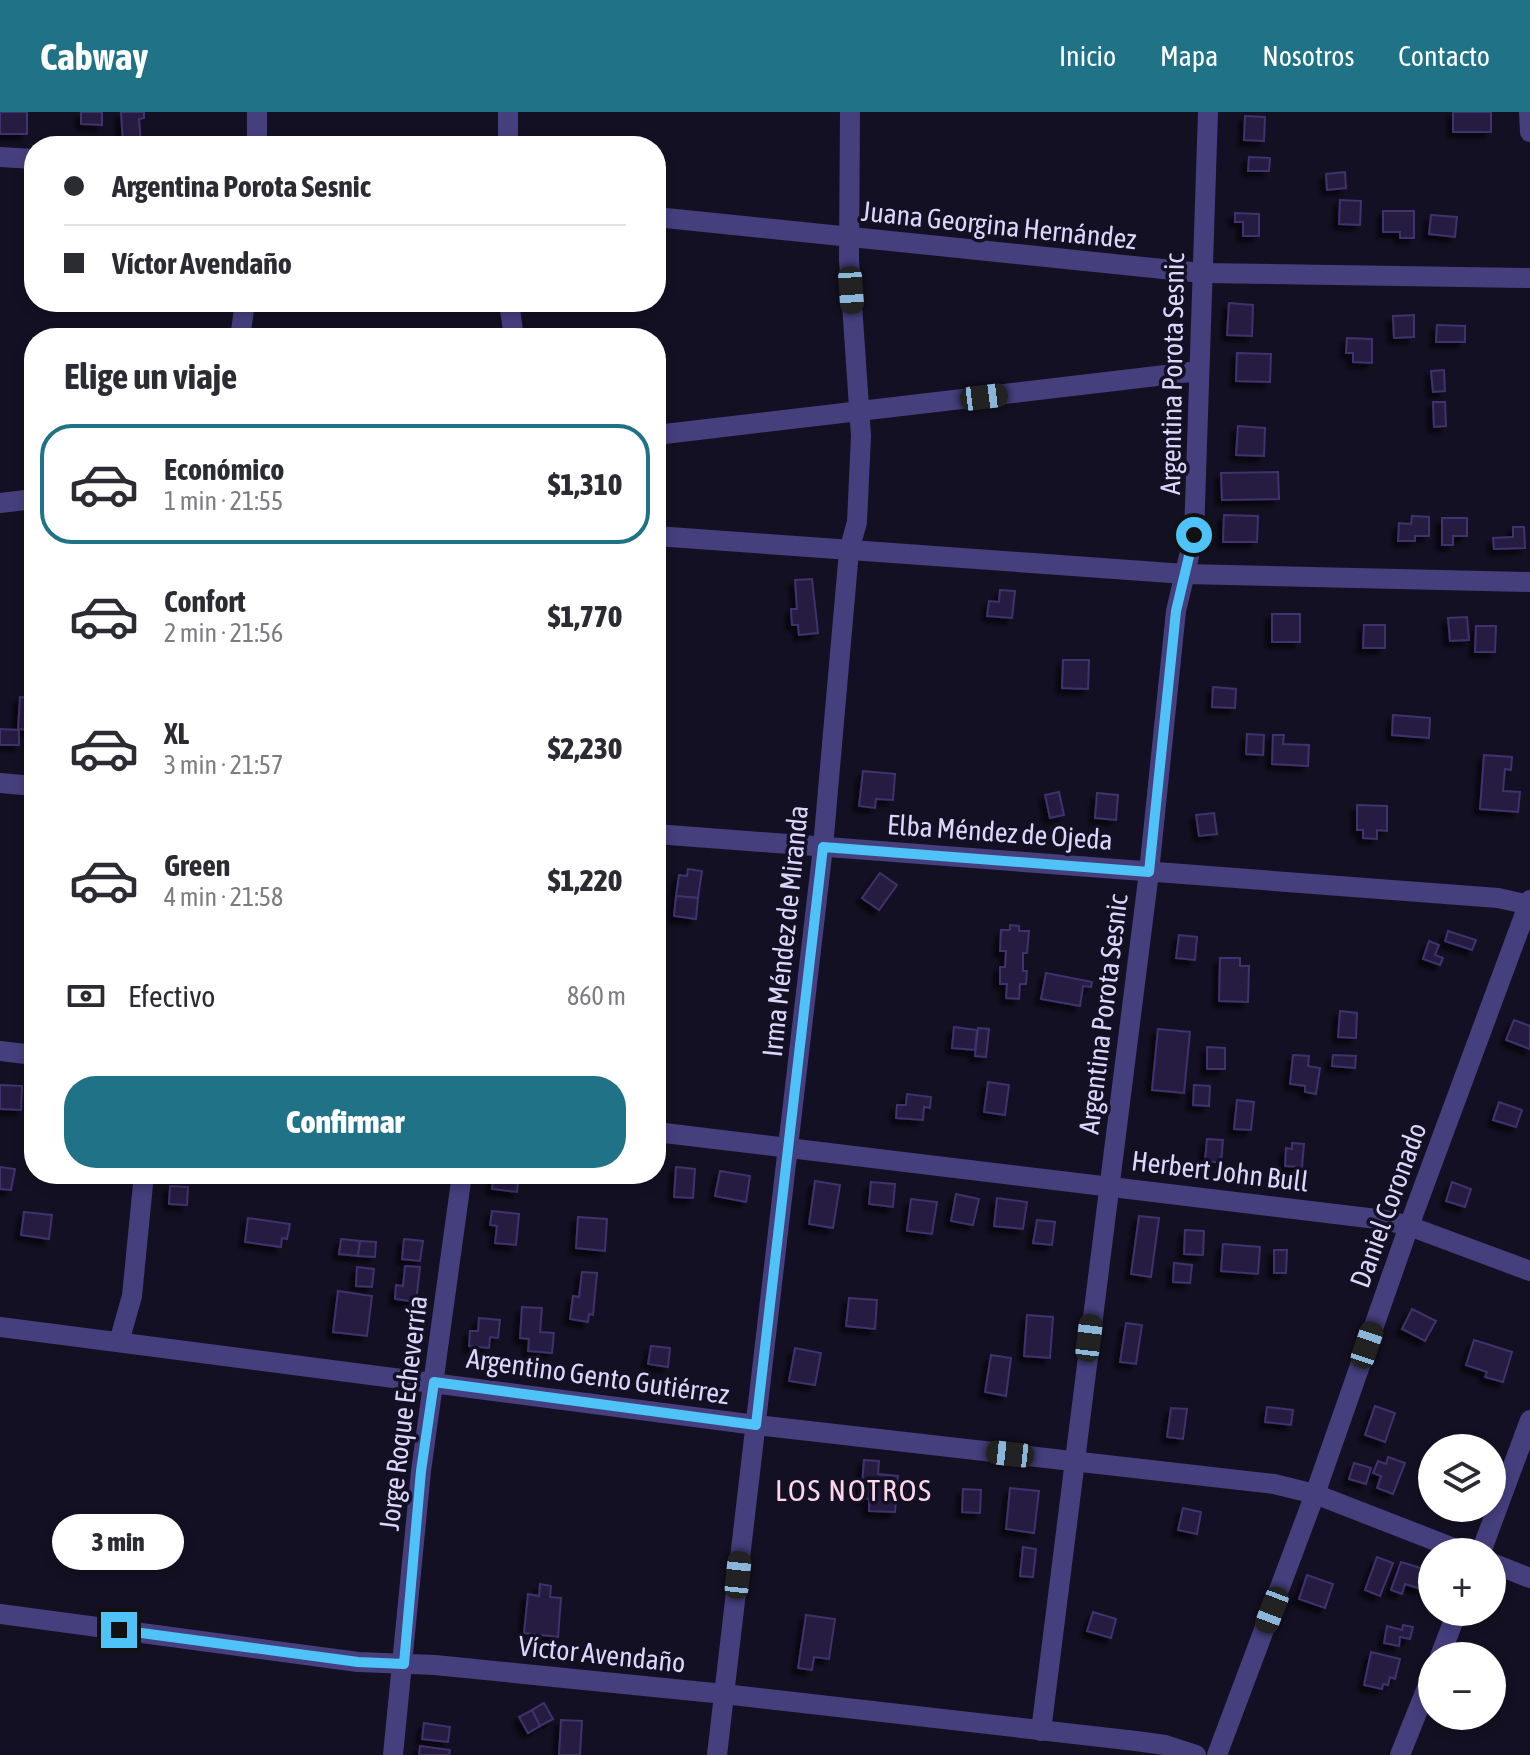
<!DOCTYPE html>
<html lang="es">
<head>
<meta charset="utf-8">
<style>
  body { margin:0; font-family:"Asap Condensed",sans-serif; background:#f7f7f7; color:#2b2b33; height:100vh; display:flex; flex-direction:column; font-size:30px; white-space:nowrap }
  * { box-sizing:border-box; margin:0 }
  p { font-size:26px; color:#7c7c81 }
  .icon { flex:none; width:44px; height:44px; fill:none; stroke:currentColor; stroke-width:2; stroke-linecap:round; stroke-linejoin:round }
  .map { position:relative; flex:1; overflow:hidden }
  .sheet { position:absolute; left:24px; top:216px; width:642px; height:856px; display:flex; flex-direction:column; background:#fff; border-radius:32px; box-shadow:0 4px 12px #0003 }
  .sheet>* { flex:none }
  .guide { position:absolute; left:24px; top:24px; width:642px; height:176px; border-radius:32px; box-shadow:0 4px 12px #0003; display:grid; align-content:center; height:176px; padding:0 40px; background:#fff }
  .tools { position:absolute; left:1418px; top:1322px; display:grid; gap:16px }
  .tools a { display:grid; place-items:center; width:88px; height:88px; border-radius:50%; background:#fff; box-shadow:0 4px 12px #0003; font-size:40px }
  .end { position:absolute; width:36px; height:36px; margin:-18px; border:10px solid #4fc3f7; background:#111; box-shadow:0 0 0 4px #111 }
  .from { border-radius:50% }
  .bubble { position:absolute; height:56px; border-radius:28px; background:#fff; box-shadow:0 4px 12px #0003; font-size:26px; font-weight:800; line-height:56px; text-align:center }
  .car { position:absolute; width:24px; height:48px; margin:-24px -12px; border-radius:10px; box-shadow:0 0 6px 2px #0007; background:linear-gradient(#222 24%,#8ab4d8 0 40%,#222 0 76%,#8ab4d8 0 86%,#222 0) }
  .guide b { display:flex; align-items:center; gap:28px; height:76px; font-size:30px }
  .guide b+b { border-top:2px solid #e1e1e2 }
  .guide i { width:20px; height:20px; background:#2b2b33 }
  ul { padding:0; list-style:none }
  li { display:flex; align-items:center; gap:24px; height:120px; margin:0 16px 12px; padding:0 24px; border:4px solid transparent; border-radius:32px }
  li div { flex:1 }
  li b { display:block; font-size:30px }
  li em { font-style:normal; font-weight:800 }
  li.selected { border-color:#207286 }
  li>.icon { width:72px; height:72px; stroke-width:1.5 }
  h2 { padding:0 40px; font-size:36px; line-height:96px }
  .pay { display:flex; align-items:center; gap:20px; height:88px; padding:0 40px; font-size:30px }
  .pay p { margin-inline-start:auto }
  .primary-button { display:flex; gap:16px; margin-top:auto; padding:16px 40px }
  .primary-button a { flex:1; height:92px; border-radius:32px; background:#207286; color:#fff; font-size:32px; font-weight:800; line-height:92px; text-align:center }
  header { display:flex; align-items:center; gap:48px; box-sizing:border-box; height:112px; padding:0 40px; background:#207286; color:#fff }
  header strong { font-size:38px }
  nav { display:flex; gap:44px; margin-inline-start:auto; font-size:28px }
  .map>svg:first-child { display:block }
</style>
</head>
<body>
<header>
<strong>Cabway</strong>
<nav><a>Inicio</a><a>Mapa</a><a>Nosotros</a><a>Contacto</a></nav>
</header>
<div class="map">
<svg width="1530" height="1643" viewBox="0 0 1530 1643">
  <defs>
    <filter id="shadow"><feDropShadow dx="-5.5" dy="5.5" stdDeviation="2" flood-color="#0009"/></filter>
  </defs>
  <rect width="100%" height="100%" fill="#141023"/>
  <g fill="#271d42" stroke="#40316c" stroke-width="2" filter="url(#shadow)">
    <rect x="0" y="0" width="27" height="22"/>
    <polygon points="81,0 102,0 102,13 81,12"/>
    <polygon points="121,0 144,0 144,6 139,7 141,31 123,32"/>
    <rect x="1453" y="0" width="38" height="20"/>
    <polygon points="1245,4 1265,5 1264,29 1244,28"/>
    <polygon points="1249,45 1270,46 1269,59 1248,59"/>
    <polygon points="1345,60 1346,76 1327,78 1326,62"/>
    <polygon points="1340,88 1361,89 1360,113 1339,112"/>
    <polygon points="1383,99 1414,99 1414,126 1400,126 1400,120 1383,120"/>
    <polygon points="1235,101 1259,102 1259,124 1243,124 1243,110 1235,110"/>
    <polygon points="1431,103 1457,105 1455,125 1429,122"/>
    <polygon points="1229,191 1253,193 1252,224 1227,223"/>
    <polygon points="1414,203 1414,225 1394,226 1393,204"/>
    <polygon points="1437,213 1465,214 1465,230 1436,230"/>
    <polygon points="1347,226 1372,227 1372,251 1353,250 1353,241 1346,241"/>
    <polygon points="1237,241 1271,242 1270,270 1236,269"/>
    <polygon points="1444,258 1445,279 1433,280 1431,259"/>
    <polygon points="1433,290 1445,290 1446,314 1434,315"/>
    <polygon points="1238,314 1265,316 1264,344 1236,343"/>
    <polygon points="1278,360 1279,387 1222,388 1221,361"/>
    <polygon points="1224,403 1258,404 1257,430 1223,430"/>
    <polygon points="1412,404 1429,405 1429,424 1415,424 1415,429 1398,429 1399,411 1411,412"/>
    <polygon points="1442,406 1467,406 1467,424 1453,424 1453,433 1442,433"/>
    <polygon points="1513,415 1524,415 1525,436 1494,437 1493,426 1513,425"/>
    <polygon points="812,467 818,521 799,523 798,513 792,513 791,497 797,497 795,468"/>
    <polygon points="1000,478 1015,479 1012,506 987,504 989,489 999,490"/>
    <rect x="1272" y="502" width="28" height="28"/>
    <polygon points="1467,505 1469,528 1450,529 1448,506"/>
    <polygon points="1364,513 1385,513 1385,536 1363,536"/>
    <polygon points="1476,514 1496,514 1495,540 1475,540"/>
    <polygon points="1063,548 1089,548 1088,577 1062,576"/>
    <polygon points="1213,575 1236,577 1235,596 1212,595"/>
    <polygon points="20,585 32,586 30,618 18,617"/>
    <polygon points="1393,603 1430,606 1429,626 1392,623"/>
    <polygon points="0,617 19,618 19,633 0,633"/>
    <polygon points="1247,622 1264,623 1263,643 1246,642"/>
    <polygon points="1273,623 1284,623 1283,632 1309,633 1308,654 1272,652"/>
    <polygon points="1484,643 1512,645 1511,658 1505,657 1503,679 1520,680 1518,700 1480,697"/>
    <polygon points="863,659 895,662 893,688 876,687 875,696 859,694"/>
    <polygon points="1059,680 1064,703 1050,706 1045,683"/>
    <polygon points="1097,681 1118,683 1116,708 1095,706"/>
    <polygon points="1357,693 1387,694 1387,719 1377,718 1377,727 1363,726 1363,718 1357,718"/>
    <polygon points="1214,701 1217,722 1199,724 1196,703"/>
    <polygon points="688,757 702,759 698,786 676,784 679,763 687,764"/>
    <polygon points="880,761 897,773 879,798 862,786"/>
    <polygon points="676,784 698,786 696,807 674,804"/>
    <polygon points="1010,813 1019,814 1019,819 1029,819 1027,841 1023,841 1023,859 1027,859 1026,872 1020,872 1019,887 1006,886 1007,872 1000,872 1000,855 1005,855 1006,839 1000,839 1001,818 1010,818"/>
    <polygon points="1448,819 1476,828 1472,838 1445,829"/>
    <polygon points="1179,823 1197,825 1195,848 1176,846"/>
    <polygon points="1429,829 1439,833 1435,843 1443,846 1440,853 1423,847"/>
    <polygon points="1220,846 1240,846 1240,854 1249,854 1248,890 1219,889"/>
    <polygon points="1046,861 1092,870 1091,875 1083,874 1080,894 1041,887"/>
    <polygon points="1340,899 1357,901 1356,926 1338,925"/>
    <polygon points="1514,908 1530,914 1530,937 1506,928"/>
    <polygon points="954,915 977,918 975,938 952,936"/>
    <polygon points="978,916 989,917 986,945 975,944"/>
    <polygon points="1158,917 1190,920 1184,981 1152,978"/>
    <polygon points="1207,935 1225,936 1225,957 1207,957"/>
    <polygon points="1293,943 1309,944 1308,954 1320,956 1316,982 1305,980 1305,974 1290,972"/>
    <polygon points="1333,943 1356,944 1355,956 1332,954"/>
    <polygon points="988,970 1009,973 1005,1003 984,1000"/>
    <polygon points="0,973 22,974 21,998 0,997"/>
    <polygon points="1194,973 1210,974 1209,994 1193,993"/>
    <polygon points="907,982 931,985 930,996 924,995 923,1008 896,1006 897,993 906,993"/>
    <polygon points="1237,988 1254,990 1251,1018 1234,1017"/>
    <polygon points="1499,990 1522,998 1516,1015 1493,1008"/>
    <polygon points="1207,1027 1223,1028 1221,1051 1205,1049"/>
    <polygon points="1292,1031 1304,1032 1302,1055 1285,1054 1286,1036 1292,1037"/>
    <polygon points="0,1055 15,1057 11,1078 0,1077"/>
    <polygon points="676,1055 695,1057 693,1086 674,1085"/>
    <polygon points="720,1059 750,1064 746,1090 715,1084"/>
    <polygon points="494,1062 519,1062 517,1080 492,1077"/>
    <polygon points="815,1069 840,1073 833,1116 809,1112"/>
    <polygon points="871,1070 895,1072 893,1095 869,1092"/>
    <polygon points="1452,1070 1471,1077 1465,1095 1446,1089"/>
    <polygon points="170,1074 188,1075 187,1093 169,1092"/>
    <polygon points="956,1082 979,1087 973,1113 951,1109"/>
    <polygon points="997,1086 1027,1090 1023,1117 994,1114"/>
    <polygon points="911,1087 937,1090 932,1122 907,1119"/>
    <polygon points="492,1099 519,1102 516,1133 495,1131 497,1114 490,1113"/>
    <polygon points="24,1100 52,1103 49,1127 21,1123"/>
    <polygon points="1139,1104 1159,1106 1151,1165 1131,1162"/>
    <polygon points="578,1105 607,1107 605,1139 576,1136"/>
    <polygon points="248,1106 290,1112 287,1127 282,1126 281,1135 245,1130"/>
    <polygon points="1037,1108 1055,1110 1052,1133 1033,1131"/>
    <polygon points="1185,1118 1204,1119 1203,1143 1184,1142"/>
    <polygon points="341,1127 360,1129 358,1144 339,1142"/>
    <polygon points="404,1127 423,1129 420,1149 402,1147"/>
    <polygon points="360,1129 376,1130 375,1145 358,1144"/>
    <polygon points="1223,1132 1260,1135 1258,1162 1221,1159"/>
    <polygon points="1274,1138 1287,1138 1286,1161 1274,1161"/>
    <polygon points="1174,1151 1192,1153 1190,1171 1173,1170"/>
    <polygon points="405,1154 420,1155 416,1190 395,1187 396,1173 403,1174"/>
    <polygon points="357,1155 374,1157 372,1175 356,1174"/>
    <polygon points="582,1160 597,1161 593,1203 589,1202 588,1210 570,1207 573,1184 579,1185"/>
    <polygon points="338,1179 372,1184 367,1224 333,1220"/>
    <polygon points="849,1186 877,1188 875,1217 846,1214"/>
    <polygon points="522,1195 542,1196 540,1220 554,1221 552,1241 528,1239 529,1227 520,1226"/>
    <polygon points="1412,1197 1436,1209 1425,1229 1402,1217"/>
    <polygon points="1027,1203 1053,1205 1050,1246 1024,1244"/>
    <polygon points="479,1206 500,1208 498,1226 490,1225 489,1236 469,1234 470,1219 478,1219"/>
    <polygon points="1126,1211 1142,1213 1136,1252 1120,1250"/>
    <polygon points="1474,1228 1512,1240 1503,1270 1485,1265 1487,1260 1466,1253"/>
    <polygon points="651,1234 670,1236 668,1255 648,1252"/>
    <polygon points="795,1236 821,1241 815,1273 789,1269"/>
    <polygon points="991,1243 1011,1246 1006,1284 985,1280"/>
    <polygon points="1375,1294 1395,1301 1385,1330 1365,1323"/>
    <polygon points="1267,1295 1293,1298 1291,1313 1265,1310"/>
    <polygon points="1171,1296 1187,1297 1183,1327 1167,1325"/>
    <polygon points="1388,1345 1405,1351 1393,1382 1377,1376 1381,1364 1373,1361 1378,1349 1386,1352"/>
    <polygon points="864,1348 879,1349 878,1362 898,1364 895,1400 869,1399 869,1387 861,1386"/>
    <polygon points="1354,1351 1371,1356 1366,1372 1349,1367"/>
    <polygon points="1010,1376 1039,1379 1034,1421 1006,1417"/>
    <polygon points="963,1377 981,1378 980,1401 962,1400"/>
    <polygon points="1183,1396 1201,1400 1197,1422 1178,1418"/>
    <polygon points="1023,1435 1036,1437 1033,1465 1020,1464"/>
    <polygon points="1377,1445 1393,1451 1380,1484 1365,1478"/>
    <polygon points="1401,1450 1427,1458 1421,1477 1405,1472 1402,1482 1391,1478"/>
    <polygon points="1307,1463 1333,1472 1325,1496 1299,1487"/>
    <polygon points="540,1472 551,1474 550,1485 561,1486 558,1525 524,1521 528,1482 539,1484"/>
    <polygon points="1093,1500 1116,1507 1111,1526 1087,1519"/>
    <polygon points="806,1503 835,1507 829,1547 814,1545 812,1558 798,1556"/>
    <polygon points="1403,1513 1413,1515 1410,1527 1400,1525 1399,1534 1384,1531 1387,1514 1402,1518"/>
    <polygon points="1371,1540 1400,1547 1395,1567 1390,1565 1388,1573 1383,1572 1382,1577 1364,1573"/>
    <polygon points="544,1591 553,1607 540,1614 532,1598"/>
    <polygon points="532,1598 540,1614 528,1621 519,1605"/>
    <polygon points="561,1608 582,1609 580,1643 559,1643"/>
    <polygon points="424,1611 450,1615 448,1630 422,1627"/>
    <polygon points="420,1634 450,1638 449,1643 419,1643"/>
  </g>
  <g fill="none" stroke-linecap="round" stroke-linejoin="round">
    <g stroke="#453f7e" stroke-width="20">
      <polyline points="257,0 257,34"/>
      <polyline points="508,0 508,34"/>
      <polyline points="1529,0 1530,20"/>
      <polyline points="0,45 34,47"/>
      <polyline points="656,105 1202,161 1530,166"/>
      <polyline points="509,190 514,226"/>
      <polyline points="240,226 245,190"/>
      <polyline points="656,323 1199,259"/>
      <polyline points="0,391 34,387"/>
      <polyline points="656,424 1185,462 1530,470"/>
      <polyline points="0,671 34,674"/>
      <polyline points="656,722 1498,786 1530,793"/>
      <polyline points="0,939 34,943"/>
      <polyline points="656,1020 1385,1108 1409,1114 1530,1159"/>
      <polyline points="0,1215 756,1313 1274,1372 1315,1382 1464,1440"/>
      <polyline points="119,1230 132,1184 144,1062"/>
      <polyline points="1481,1440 1530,1308"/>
      <polyline points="1492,1451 1530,1466"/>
      <polyline points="0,1502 358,1550 435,1553 724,1582 1136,1629 1165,1633 1196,1643"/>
      <polyline points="1440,1544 1457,1500"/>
      <polyline points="1041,1619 1149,760 1176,499 1194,423 1208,0"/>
      <polyline points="393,1643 421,1359 462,1062"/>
      <polyline points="717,1643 823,735 849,439 857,410 861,324 849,148 850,0"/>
      <polyline points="1217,1643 1315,1382 1409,1114 1530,788"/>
      <polyline points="1400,1643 1432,1563"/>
    </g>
  </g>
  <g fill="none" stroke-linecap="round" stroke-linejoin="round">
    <polyline stroke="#4fc3f7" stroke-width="10" points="119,1518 358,1550 404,1552 421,1359 434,1270 756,1313 823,735 1149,760 1176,499 1194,423"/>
  </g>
  <g text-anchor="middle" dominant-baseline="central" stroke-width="7" stroke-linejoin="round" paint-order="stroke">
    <g font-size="28" fill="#dcd5fc" stroke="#141023">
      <text transform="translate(999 113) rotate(6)">Juana Georgina Hernández</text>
      <text transform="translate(1172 262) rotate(-89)">Argentina Porota Sesnic</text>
      <text transform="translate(1000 720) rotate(4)">Elba Méndez de Ojeda</text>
      <text transform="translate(785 819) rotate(-84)">Irma Méndez de Miranda</text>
      <text transform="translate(1103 902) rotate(-83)">Argentina Porota Sesnic</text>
      <text transform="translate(1220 1059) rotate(7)">Herbert John Bull</text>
      <text transform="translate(1388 1093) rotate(-70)">Daniel Coronado</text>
      <text transform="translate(598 1264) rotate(8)">Argentino Gento Gutiérrez</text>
      <text transform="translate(403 1301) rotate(-83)">Jorge Roque Echeverría</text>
      <text transform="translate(602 1542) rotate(6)">Víctor Avendaño</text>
    </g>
    <g font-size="30" letter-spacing="2" fill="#fcd7ec" stroke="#141023">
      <text x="854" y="1378">LOS NOTROS</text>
    </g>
  </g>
</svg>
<div class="tools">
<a><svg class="icon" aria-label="layers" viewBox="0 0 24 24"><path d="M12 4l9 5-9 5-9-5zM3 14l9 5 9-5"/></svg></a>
<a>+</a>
<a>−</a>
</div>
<i class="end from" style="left:1194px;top:423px"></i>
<i class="end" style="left:119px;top:1518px"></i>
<div class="bubble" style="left:52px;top:1402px;width:132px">3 min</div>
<i class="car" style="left:851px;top:178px;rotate:176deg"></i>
<i class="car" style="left:984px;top:285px;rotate:83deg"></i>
<i class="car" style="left:1089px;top:1226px;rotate:7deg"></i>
<i class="car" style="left:1367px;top:1233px;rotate:19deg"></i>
<i class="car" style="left:1010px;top:1342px;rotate:276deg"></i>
<i class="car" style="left:738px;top:1463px;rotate:6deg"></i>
<i class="car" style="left:1272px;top:1498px;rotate:201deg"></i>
<div class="guide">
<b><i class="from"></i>Argentina Porota Sesnic</b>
<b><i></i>Víctor Avendaño</b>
</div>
<section class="sheet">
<h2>Elige un viaje</h2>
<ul>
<li class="selected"><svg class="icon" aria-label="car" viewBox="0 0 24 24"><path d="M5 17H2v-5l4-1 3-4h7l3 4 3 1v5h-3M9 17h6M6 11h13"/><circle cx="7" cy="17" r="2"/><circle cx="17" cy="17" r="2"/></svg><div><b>Económico</b><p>1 min · 21:55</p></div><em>$1,310</em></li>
<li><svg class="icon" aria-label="car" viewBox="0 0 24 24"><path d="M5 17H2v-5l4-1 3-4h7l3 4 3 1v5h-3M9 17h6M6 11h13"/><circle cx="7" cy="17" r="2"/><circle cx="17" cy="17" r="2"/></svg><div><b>Confort</b><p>2 min · 21:56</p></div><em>$1,770</em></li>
<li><svg class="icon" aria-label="car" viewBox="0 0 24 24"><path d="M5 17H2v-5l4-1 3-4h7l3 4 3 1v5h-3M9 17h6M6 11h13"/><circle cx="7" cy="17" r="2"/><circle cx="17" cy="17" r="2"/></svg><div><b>XL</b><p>3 min · 21:57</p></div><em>$2,230</em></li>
<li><svg class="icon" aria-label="car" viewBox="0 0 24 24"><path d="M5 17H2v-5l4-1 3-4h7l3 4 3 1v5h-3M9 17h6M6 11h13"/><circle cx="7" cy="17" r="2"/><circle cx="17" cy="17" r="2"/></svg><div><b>Green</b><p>4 min · 21:58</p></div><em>$1,220</em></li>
</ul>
<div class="pay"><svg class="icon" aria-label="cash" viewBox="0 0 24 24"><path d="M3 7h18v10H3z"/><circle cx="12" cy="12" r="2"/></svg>Efectivo<p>860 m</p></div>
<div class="primary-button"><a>Confirmar</a></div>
</section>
</div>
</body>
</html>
